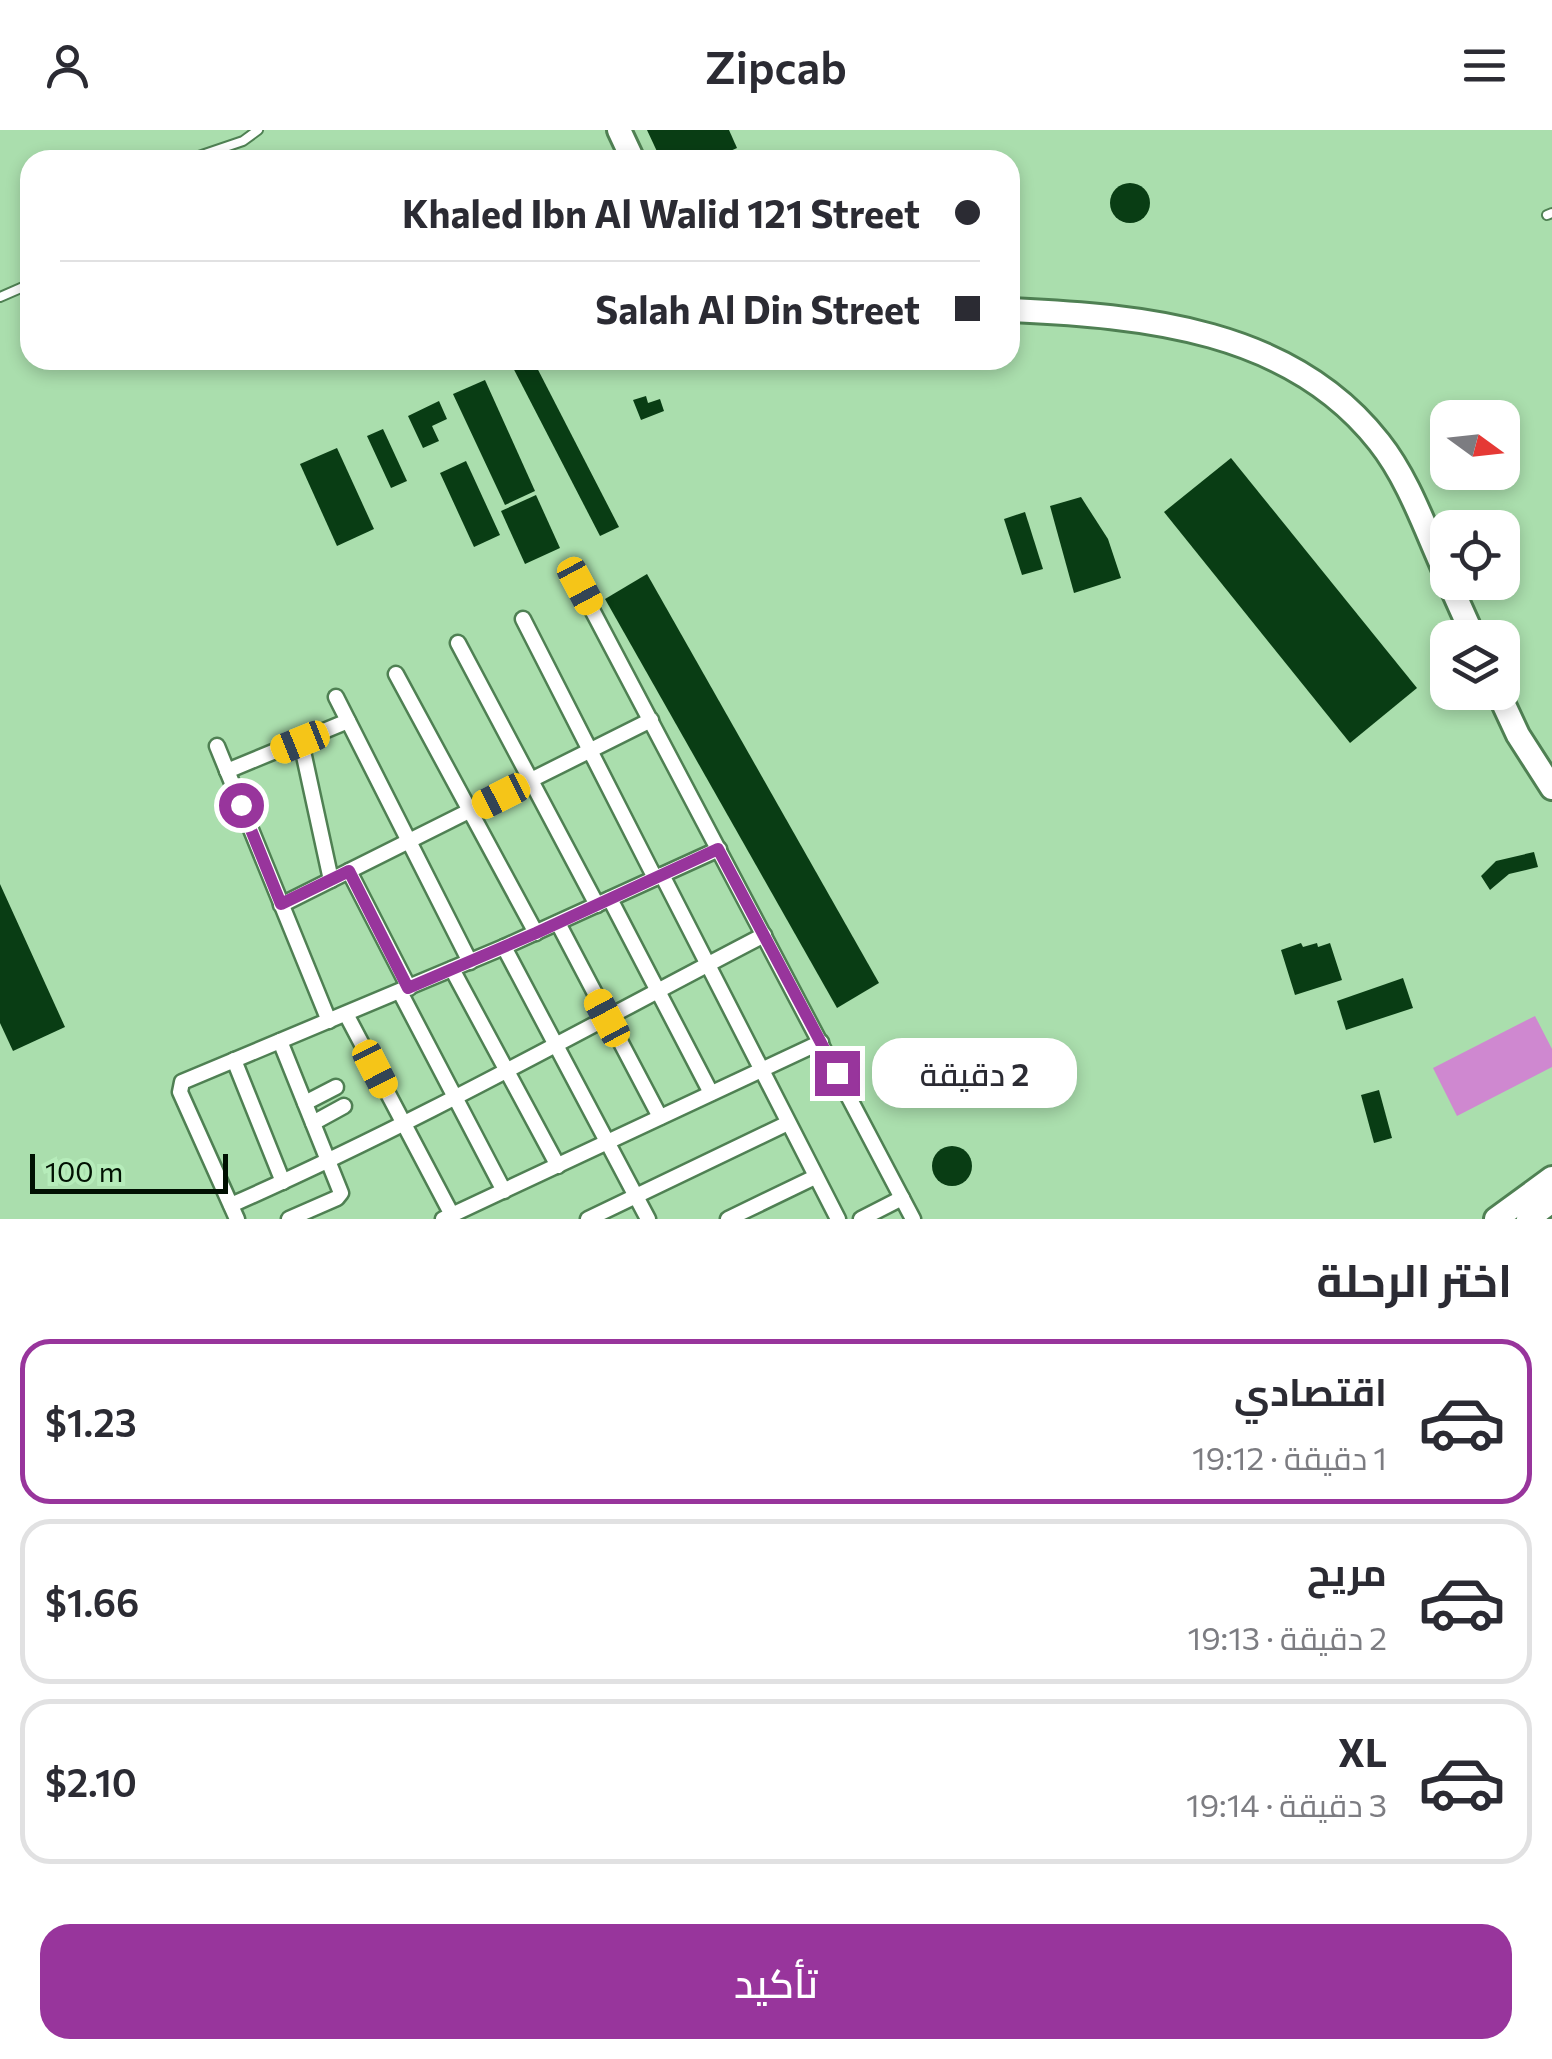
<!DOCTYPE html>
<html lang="ar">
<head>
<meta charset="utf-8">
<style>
  body { margin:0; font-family:Commissioner,Cairo,sans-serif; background:#f2f2f3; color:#2b2b33; direction:rtl; height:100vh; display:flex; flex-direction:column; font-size:38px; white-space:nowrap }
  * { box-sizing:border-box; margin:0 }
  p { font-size:32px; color:#7c7c81 }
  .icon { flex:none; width:55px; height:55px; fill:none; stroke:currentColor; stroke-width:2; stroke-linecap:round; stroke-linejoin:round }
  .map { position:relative; height:1089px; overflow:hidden; direction:ltr }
  .side { display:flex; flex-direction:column; background:#fff; flex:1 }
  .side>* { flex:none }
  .guide { position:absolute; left:20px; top:20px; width:1000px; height:220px; border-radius:30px; box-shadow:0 5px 15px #0003; direction:rtl; display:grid; align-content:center; height:220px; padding:0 40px; background:#fff }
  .needle { width:65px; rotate:105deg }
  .buttons { position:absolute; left:1430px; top:270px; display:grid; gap:20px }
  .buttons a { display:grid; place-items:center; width:90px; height:90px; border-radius:20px; background:#fff; box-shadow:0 5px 15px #0003; font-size:50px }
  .scale { position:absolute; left:30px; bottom:25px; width:198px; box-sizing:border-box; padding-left:10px; border:5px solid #011002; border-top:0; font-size:28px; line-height:35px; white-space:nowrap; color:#011002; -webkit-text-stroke:8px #b6ecba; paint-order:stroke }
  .end { position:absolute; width:45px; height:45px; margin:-22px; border:12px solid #98359c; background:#fff; box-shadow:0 0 0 5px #fff }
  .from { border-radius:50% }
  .bubble { position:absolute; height:70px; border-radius:30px; background:#fff; box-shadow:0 5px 15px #0003; font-size:32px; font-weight:600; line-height:70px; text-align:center; direction:rtl }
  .car { position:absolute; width:30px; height:60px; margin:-30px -15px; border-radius:12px; box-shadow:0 0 8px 2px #0007; background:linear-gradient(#f5c518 24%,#345 0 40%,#f5c518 0 76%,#345 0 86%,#f5c518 0) }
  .guide b { display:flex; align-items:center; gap:35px; height:95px; font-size:38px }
  .guide b+b { border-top:2px solid #e1e1e2 }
  .guide i { width:25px; height:25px; background:#2b2b33 }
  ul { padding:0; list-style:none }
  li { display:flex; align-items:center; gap:30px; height:165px; margin:0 20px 15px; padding:0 20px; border:5px solid #e1e1e2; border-radius:30px }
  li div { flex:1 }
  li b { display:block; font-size:38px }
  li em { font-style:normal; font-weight:600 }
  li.on { border-color:#98359c }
  li>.icon { width:90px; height:90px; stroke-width:1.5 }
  h2 { padding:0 40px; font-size:45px; line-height:120px }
  .action { display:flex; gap:20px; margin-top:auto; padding:20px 40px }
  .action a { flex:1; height:115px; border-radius:30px; background:#98359c; color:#fff; font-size:40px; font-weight:600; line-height:115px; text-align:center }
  header { display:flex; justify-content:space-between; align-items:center; height:130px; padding:0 40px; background:#fff; font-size:45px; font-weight:600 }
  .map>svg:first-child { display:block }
</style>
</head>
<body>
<header><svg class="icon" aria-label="menu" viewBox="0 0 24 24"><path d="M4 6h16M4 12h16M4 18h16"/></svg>Zipcab<svg class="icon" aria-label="person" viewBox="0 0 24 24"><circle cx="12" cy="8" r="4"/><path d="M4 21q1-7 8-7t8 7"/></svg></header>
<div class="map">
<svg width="1552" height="1089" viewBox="0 0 1552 1089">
  <rect width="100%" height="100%" fill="#aadead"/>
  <polygon fill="#cf88d0" points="1535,886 1552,919 1552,937 1457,986 1433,938"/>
  <g fill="#093d14">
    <polygon points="647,0 729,0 737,18 710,30 661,30"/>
    <circle cx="1130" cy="73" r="20"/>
    <polygon points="509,230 533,230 619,397 600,406"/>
    <polygon points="485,250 535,361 505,375 453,264"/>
    <polygon points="646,266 648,273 660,269 664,281 641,290 633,270"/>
    <polygon points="439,271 447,289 432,296 439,311 423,318 408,286"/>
    <polygon points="383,299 407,351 391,358 367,306"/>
    <polygon points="337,318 374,399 337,416 300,334"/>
    <polygon points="1231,328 1417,558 1350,613 1164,382"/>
    <polygon points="466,331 500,405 474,417 440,343"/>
    <polygon points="536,365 560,418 525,434 501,381"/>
    <polygon points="1081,367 1108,409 1121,448 1074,463 1050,376"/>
    <polygon points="1025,382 1043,439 1022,445 1004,389"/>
    <polygon points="647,444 879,853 837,878 605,469"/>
    <polygon points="1534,722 1538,737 1509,744 1490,760 1481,746 1496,731"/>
    <polygon points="0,754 65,897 13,921 0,893"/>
    <polygon points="1301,813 1303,817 1317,813 1318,817 1330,813 1342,850 1295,865 1281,820"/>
    <polygon points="1403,848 1413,878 1346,900 1337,871"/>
    <polygon points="1379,960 1392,1008 1374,1013 1361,965"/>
    <circle cx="952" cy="1036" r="20"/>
  </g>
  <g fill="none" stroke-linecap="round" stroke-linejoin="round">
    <g stroke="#4f8053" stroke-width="12">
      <g id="lane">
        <polyline points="187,30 243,11 258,0"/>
        <polyline points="1547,85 1552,83"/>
        <polyline points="0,167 30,154"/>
      </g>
    </g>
    <g stroke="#4f8053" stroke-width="19">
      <g id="street">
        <polyline points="580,457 913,1089"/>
        <polyline points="523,489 655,748"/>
        <polyline points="458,513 597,775"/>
        <polyline points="396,544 536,803"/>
        <polyline points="336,567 470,832"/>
        <polyline points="301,612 331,750"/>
        <polyline points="217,616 329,891"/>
        <polyline points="227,641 348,591"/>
        <polyline points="349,741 409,858"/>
        <polyline points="662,745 838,1089"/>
        <polyline points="610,769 711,963"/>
        <polyline points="281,775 651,590"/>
        <polyline points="558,793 660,987"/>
        <polyline points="504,817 648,1089"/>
        <polyline points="452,839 558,1036"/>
        <polyline points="400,862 504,1061"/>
        <polyline points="346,884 452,1085"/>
        <polyline points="280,911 341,1063 337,1068 289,1089"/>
        <polyline points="234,930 283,1052"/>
        <polyline points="305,973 336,957"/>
        <polyline points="313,993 344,976"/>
        <path d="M231,1075C413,995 587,897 764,805"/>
        <polyline points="237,1089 180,962 182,952 504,817 719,719"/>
        <polyline points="443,1089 821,912"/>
        <polyline points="588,1089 788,993"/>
        <polyline points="728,1089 815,1047"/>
        <polyline points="861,1089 902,1068"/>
      </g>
    </g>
    <g stroke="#4f8053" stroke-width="28">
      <g id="primary">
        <polyline points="619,0 633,30"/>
        <path d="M1010,180C1143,186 1291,199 1379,312C1410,351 1427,404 1448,449"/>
        <polyline points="1449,452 1474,508"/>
        <polyline points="1498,562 1518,605 1552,658"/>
        <polyline points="1496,1089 1552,1048"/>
        <polyline points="1528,1089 1552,1071"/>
      </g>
    </g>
    <use href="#lane" stroke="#fff" stroke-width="8"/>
    <use href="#street" stroke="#fff" stroke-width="14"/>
    <use href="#primary" stroke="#fff" stroke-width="22"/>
  </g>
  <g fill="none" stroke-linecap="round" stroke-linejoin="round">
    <polyline stroke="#98359c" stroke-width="12" points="241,675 281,774 349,741 408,858 536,803 718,719 837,943"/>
  </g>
</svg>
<div class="buttons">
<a><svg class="needle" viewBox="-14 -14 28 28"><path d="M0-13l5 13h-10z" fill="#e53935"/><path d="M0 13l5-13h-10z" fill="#7c7c81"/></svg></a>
<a><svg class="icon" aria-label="locate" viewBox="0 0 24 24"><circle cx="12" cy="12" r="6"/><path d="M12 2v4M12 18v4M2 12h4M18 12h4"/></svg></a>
<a><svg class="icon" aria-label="layers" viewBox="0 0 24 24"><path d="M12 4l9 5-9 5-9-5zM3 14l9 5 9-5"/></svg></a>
</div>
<div class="scale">100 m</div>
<i class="end from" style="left:241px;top:675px"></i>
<i class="end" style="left:837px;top:943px"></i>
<div class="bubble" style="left:872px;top:908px;width:205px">2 دقيقة</div>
<i class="car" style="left:580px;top:456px;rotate:152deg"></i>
<i class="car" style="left:300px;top:612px;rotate:248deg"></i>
<i class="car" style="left:501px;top:666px;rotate:243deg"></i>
<i class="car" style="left:607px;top:888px;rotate:332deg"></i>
<i class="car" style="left:375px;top:939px;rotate:153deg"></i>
<div class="guide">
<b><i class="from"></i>Khaled Ibn Al Walid 121 Street</b>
<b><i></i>Salah Al Din Street</b>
</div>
</div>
<section class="side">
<h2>اختر الرحلة</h2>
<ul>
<li class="on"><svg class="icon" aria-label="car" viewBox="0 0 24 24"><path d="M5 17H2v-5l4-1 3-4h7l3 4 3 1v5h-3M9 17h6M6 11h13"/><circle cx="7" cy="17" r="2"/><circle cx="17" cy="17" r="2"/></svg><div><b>اقتصادي</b><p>1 دقيقة · 19:12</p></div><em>$1.23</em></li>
<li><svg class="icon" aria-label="car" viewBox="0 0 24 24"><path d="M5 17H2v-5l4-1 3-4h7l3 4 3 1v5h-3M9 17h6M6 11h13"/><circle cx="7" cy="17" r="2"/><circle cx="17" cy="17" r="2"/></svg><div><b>مريح</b><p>2 دقيقة · 19:13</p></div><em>$1.66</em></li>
<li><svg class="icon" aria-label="car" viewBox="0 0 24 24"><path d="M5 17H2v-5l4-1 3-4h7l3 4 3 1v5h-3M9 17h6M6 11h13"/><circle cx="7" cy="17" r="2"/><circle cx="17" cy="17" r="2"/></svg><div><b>XL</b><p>3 دقيقة · 19:14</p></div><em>$2.10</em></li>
</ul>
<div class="action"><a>تأكيد</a></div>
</section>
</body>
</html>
